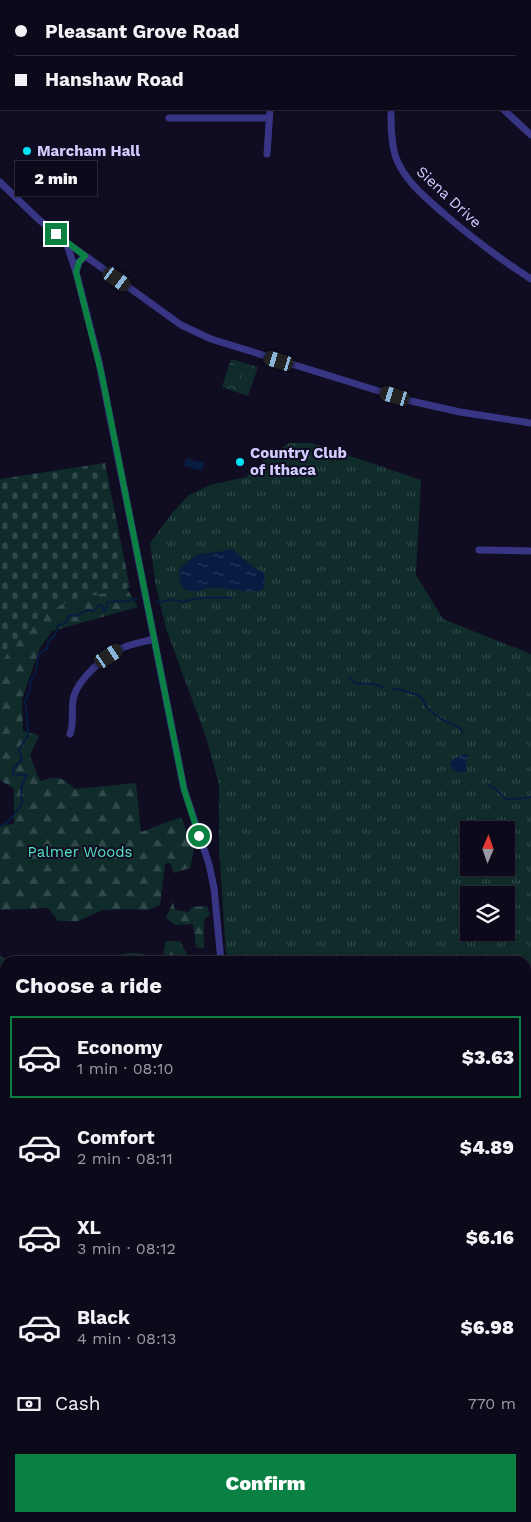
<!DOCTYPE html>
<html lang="en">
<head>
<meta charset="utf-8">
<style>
  body { margin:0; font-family:"Work Sans",sans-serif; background:#1a1727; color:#f1f3f6; height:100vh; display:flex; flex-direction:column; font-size:19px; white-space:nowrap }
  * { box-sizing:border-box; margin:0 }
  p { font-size:16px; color:#9a9aa2 }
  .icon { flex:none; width:28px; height:28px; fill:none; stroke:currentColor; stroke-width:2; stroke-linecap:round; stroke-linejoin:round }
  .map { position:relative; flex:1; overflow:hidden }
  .sheet { position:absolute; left:0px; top:956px; width:531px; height:566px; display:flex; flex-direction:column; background:#0c091a; border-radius:15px 15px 0 0; box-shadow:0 1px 4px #0004,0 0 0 1px #2c2a39 }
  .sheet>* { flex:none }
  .top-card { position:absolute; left:0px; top:0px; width:531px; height:110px; box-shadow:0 1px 4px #0004,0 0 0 1px #2c2a39; display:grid; align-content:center; height:110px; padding:0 15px; background:#0c091a }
  .needle { width:32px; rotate:2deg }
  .tools { position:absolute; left:460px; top:821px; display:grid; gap:10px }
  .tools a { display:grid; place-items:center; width:55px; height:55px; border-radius:0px; background:#0c091a; box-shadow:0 1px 4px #0004,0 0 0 1px #2c2a39; font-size:25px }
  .end { position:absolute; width:22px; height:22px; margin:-11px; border:6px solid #0b8043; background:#fff; box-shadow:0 0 0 2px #fff }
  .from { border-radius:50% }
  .bubble { position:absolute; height:35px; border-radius:0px; background:#0c091a; box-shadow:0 1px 4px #0004,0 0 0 1px #2c2a39; font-size:16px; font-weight:800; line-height:35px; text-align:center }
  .car { position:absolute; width:15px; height:30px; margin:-15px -8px; border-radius:6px; box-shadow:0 0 4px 1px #0007; background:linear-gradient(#222 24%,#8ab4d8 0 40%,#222 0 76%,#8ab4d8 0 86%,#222 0) }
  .top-card b { display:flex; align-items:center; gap:18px; height:48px; font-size:19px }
  .top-card b+b { border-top:1px solid #2c2a39 }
  .top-card i { width:12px; height:12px; background:#f1f3f6 }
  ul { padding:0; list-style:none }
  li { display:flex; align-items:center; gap:15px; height:82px; margin:0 10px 8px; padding:0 5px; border:2px solid transparent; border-radius:0px }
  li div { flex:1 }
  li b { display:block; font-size:19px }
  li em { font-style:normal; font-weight:800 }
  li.selected { border-color:#0b8043 }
  li>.icon { width:45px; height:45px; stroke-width:1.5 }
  h2 { padding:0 15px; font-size:22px; line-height:60px }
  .pay { display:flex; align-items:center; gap:12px; height:55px; padding:0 15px; font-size:19px }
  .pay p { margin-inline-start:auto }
  .cta { display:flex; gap:10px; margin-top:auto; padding:10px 15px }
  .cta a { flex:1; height:58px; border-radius:0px; background:#0b8043; color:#fff; font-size:20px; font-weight:800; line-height:58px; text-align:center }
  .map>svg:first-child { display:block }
</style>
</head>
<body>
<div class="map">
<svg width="531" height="1522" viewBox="0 0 531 1522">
  <defs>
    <pattern id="grass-tufts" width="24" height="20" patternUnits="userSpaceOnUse" patternTransform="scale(1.25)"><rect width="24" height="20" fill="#0f2c2b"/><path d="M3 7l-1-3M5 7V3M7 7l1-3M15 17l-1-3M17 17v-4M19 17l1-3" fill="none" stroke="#31494b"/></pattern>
    <pattern id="forest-firs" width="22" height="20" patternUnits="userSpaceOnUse" patternTransform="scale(1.25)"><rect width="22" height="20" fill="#0f2c2b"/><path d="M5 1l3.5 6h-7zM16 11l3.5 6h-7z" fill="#31494b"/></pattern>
    <pattern id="cemetery-stones" width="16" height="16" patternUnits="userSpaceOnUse" patternTransform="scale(1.25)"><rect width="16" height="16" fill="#0f2c2b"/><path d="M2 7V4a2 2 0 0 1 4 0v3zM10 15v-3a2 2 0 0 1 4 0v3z" fill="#31494b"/></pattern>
    <pattern id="park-crowns" width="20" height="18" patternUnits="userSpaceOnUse" patternTransform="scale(1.25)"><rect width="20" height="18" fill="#0f2c2b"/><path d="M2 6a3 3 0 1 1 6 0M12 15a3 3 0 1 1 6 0" fill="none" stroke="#31494b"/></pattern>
    <pattern id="water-ripples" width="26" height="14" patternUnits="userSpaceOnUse" patternTransform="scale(1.25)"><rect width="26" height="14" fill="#071c41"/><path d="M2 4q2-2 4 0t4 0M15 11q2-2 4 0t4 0" fill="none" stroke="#2a3c5e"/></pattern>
  </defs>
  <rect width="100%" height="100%" fill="#100c22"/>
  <path fill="url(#grass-tufts)" fill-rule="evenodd" d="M289,443H312L421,480L416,575L443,619L531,654V1317L526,1277V961H235L226,953L219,849V785L206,737L166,629L155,581L150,543L173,512L189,495L210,485L246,477L266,458ZM469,830H506V868H469ZM469,895H506V932H469Z"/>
  <g fill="url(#forest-firs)">
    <path d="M126,587L138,607L52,631L40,648L22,699L23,731L39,735L30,756L40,781C57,776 62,776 75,789L136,783L141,832L181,817L194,850L190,868L174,873L170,863L165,864L160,905L148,910L125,909L103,910L78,921H58L48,908L0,910V825L14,824V789L0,780V659L43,605Z"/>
    <polygon points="173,902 175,910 189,912 192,907 207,906 210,915 204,920 204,949 196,947 193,924 175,925 166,918"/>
    <polygon points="166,941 180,941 191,961 168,961 163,953"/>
    <polygon points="127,953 141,953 152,961 96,961"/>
    <polygon points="0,954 6,961 5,961 5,1034 0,1037"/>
    <polygon points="0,1049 5,1052 5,1221 0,1225"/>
  </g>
  <polygon fill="url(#cemetery-stones)" points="105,463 130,588 77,599 42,612 0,663 0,479"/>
  <polygon fill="url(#park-crowns)" points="231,359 258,367 248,396 222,387"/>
  <g fill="#0f2c2b">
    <polygon points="233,365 241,368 235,386 227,383"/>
    <polygon points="244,369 253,371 247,390 238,387"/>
  </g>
  <g fill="url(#water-ripples)">
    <polygon points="186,458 204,463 202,471 184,466"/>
    <path d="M229,549L233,550L253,567L264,573L265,584L261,591C245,593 229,587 213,588C205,588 193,594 186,590C179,587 178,574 180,568C187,564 191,556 200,554C210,552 220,553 229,549Z"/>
    <path d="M468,754L466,764L467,770L465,772H458L450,767V763C453,758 462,754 468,754Z"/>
  </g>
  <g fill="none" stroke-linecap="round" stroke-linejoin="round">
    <g stroke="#071c41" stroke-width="2">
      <path d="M177,600L182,602C198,597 215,597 231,598"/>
      <polyline points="156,601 159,603 168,600 173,600"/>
      <polyline points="349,677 355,683 374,684 383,687"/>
      <polyline points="393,689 402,690 418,695 422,698 427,708 441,719 460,728 462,733"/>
      <polyline points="487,784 495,789 506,799 518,799 531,797"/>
      <polyline points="0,826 8,822 19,808 22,802 21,788 27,775 13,774 13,770 22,759 19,750 28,735 27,717 25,701 30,690 31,680 36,673 38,657 42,651 47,649 48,642 56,633 58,625 63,624 68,621 68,617 70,615 75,616 88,610 94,611 98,605 103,606 103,610 105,611 108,602 126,601 137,599"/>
    </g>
    <g stroke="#373584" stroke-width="7">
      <polyline points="30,0 31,1"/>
      <polyline points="277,0 277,1"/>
      <polyline points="389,0 389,1"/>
      <polyline points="88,1 93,0"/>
      <path d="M391,109C391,125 391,142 396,158C405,181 425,197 443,213C471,237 500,259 531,279"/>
      <polyline points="503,109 531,135"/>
      <polyline points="169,118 269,118"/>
      <polyline points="267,154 270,109"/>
      <polyline points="0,182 37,218 66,242 181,325 211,339 411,401 460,412 531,423"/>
      <polyline points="66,242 76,272 99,362 184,789 209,864 214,888 221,961"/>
      <polyline points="76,272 79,262 85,256"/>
      <polyline points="479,550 531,551"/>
      <path d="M70,734C75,721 70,709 74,696C78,680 105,655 120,649C130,644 143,642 154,639"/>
      <polyline points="0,1333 5,1332"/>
      <polyline points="332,1518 333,1522"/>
      <polyline points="360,1518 361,1522"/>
    </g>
  </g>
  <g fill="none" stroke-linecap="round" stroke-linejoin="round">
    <polyline stroke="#0b8043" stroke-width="6" points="56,234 85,256 79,262 76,272 102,376 184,789 199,836"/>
  </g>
  <g fill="#00e2f8" stroke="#100c22" stroke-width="2">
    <circle cx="27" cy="151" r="5"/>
    <circle cx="240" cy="462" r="5"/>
  </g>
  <g text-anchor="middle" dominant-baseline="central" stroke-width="4" stroke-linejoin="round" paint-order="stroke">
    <g font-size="15" font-weight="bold" fill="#d2cdff" stroke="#100c22" text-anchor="start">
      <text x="37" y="151">Marcham Hall</text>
      <text x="250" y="453">Country Club<tspan x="250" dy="17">of Ithaca</tspan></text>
    </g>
    <g font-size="15" fill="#d2cdff" stroke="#100c22">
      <text transform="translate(449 197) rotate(43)">Siena Drive</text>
    </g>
    <g font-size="15" fill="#53e5bf" stroke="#100c22">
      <text x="80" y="852">Palmer Woods</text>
    </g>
  </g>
</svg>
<div class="tools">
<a><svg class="needle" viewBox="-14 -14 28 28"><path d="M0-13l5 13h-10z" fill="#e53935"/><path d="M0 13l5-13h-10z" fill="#9a9aa2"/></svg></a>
<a><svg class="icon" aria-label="layers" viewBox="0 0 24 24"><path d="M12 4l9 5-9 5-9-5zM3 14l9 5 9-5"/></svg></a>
</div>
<i class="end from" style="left:199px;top:836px"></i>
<i class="end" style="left:56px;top:234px"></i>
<div class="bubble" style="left:15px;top:161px;width:82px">2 min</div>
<i class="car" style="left:117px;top:279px;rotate:126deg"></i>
<i class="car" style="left:279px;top:361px;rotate:287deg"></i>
<i class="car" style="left:395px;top:396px;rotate:287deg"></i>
<i class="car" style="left:109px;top:656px;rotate:56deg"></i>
<div class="top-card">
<b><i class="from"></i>Pleasant Grove Road</b>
<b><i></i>Hanshaw Road</b>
</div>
<section class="sheet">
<h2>Choose a ride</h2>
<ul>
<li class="selected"><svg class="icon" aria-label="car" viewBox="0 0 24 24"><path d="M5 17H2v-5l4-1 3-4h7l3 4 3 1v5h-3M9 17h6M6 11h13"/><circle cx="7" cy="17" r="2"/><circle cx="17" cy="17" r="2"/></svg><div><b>Economy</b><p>1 min · 08:10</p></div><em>$3.63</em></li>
<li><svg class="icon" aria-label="car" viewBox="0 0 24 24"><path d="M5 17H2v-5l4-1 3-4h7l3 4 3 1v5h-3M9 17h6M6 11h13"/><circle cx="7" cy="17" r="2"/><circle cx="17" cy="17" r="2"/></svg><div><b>Comfort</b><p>2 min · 08:11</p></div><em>$4.89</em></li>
<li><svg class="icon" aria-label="car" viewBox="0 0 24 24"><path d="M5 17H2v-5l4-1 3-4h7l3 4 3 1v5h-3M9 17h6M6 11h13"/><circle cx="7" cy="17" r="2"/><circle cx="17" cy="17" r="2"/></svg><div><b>XL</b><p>3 min · 08:12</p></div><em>$6.16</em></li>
<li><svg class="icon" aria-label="car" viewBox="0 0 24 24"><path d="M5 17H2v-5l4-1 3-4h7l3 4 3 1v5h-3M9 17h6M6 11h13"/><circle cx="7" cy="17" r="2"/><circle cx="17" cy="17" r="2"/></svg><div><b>Black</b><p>4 min · 08:13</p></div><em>$6.98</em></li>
</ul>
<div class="pay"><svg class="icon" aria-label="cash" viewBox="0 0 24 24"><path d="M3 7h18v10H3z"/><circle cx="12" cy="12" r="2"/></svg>Cash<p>770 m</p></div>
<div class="cta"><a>Confirm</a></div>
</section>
</div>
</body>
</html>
